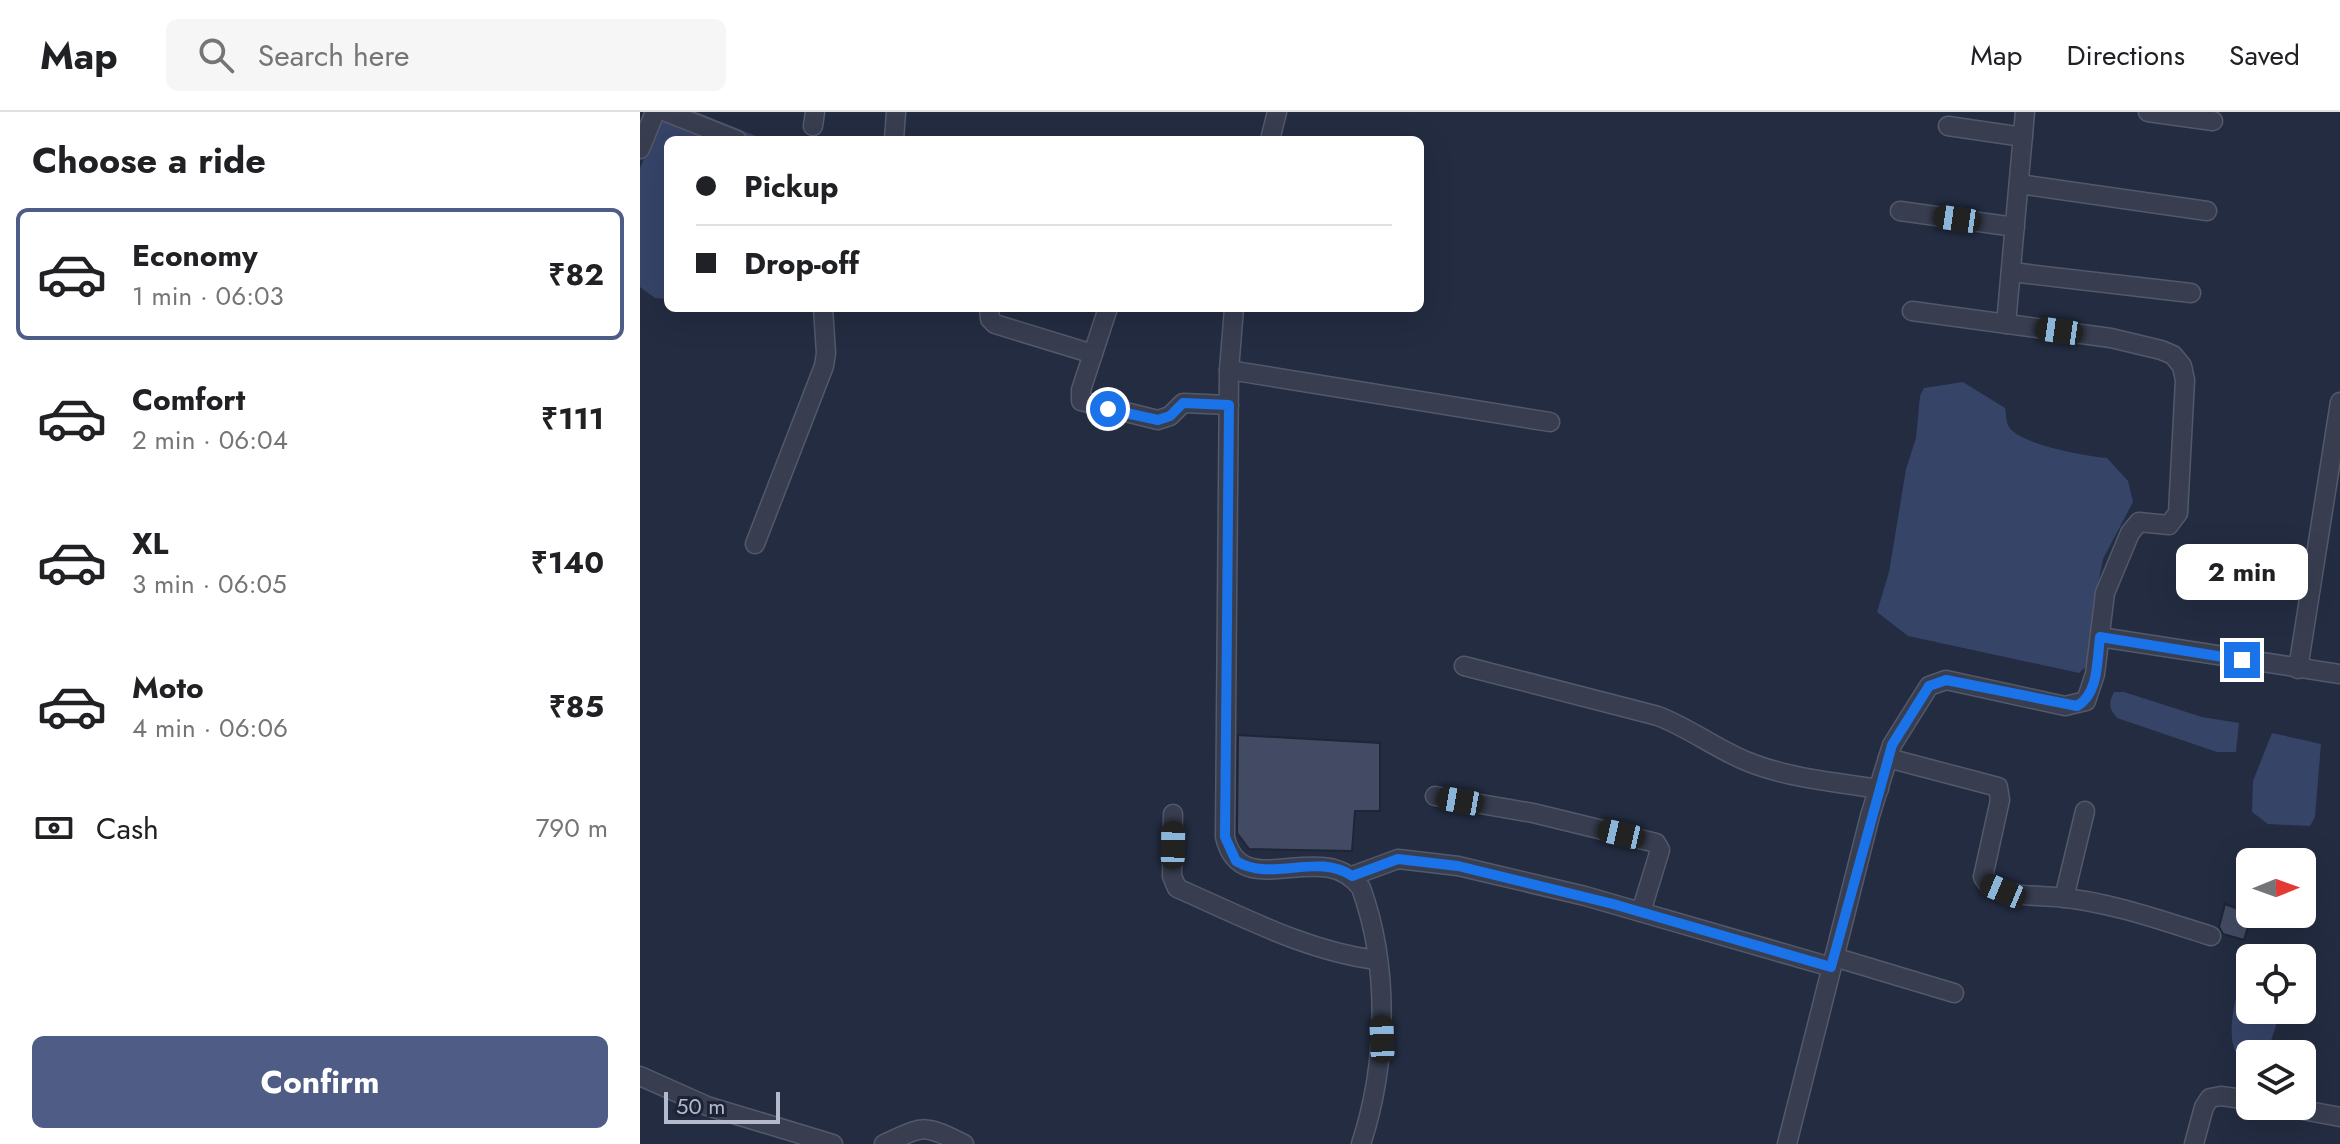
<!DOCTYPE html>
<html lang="en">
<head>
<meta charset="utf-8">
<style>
  body { margin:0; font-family:Jost,sans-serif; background:#f6f6f6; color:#202124; height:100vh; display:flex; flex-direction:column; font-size:30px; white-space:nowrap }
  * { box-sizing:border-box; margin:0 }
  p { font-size:26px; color:#757577 }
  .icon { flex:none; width:44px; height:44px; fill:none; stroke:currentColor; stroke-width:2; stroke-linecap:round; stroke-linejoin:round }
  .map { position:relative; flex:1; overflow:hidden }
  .details { display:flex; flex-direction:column; background:#fff; width:640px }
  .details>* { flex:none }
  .hud { position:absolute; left:24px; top:24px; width:760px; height:176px; border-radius:12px; box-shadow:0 8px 32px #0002; display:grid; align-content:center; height:176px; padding:0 32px; background:#fff }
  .needle { width:52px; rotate:89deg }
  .tools { position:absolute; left:1596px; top:736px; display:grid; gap:16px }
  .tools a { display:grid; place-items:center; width:80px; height:80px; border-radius:12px; background:#fff; box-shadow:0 8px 32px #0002; font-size:40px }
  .scale { position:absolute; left:24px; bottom:20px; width:116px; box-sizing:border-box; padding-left:8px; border:4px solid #b4bacb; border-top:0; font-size:22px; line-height:28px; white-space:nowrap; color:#b4bacb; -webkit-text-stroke:6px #1c2335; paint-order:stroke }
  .end { position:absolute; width:36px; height:36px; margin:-18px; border:10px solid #1a73e8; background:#fff; box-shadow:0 0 0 4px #fff }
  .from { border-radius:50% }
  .bubble { position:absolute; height:56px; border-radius:12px; background:#fff; box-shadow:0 8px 32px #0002; font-size:26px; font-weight:700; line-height:56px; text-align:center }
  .car { position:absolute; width:24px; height:48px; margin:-24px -12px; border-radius:10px; box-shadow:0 0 6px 2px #0007; background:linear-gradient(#222 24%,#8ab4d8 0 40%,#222 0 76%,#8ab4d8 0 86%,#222 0) }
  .hud b { display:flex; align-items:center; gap:28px; height:76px; font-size:30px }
  .hud b+b { border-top:2px solid #e0e0e0 }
  .hud i { width:20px; height:20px; background:#202124 }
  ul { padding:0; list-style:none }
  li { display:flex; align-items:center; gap:24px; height:132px; margin:0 16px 12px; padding:0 16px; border:4px solid transparent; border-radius:12px }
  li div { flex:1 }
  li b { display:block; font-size:30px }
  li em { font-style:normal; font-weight:700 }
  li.current { border-color:#4e5c86 }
  li>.icon { width:72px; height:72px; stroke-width:1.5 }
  h2 { padding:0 32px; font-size:36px; line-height:96px }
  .pay { display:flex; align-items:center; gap:20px; height:88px; padding:0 32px; font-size:30px }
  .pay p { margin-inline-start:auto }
  .action { display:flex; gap:16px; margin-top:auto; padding:16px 32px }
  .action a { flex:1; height:92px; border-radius:12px; background:#4e5c86; color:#fff; font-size:32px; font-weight:700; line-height:92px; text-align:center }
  header { display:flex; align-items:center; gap:48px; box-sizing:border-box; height:112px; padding:0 40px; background:#fff; border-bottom:2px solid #e0e0e0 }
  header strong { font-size:38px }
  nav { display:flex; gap:44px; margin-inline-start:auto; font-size:28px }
  .search { width:560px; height:72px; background:#f6f6f6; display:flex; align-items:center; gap:20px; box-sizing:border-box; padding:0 28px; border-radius:12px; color:#757577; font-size:30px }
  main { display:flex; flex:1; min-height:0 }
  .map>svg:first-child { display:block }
</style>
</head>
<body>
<header>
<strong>Map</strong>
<div class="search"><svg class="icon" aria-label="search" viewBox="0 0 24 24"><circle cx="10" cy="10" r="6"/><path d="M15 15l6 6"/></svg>Search here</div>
<nav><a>Map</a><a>Directions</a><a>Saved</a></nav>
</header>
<main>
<section class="details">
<h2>Choose a ride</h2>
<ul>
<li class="current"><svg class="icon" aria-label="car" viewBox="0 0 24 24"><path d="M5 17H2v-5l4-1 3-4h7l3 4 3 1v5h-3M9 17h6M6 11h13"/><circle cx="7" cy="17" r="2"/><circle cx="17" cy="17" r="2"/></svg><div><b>Economy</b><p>1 min · 06:03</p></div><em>₹82</em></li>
<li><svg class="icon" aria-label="car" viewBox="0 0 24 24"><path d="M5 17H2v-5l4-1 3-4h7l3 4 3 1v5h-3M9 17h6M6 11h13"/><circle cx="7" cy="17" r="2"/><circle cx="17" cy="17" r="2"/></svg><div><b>Comfort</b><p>2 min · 06:04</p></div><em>₹111</em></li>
<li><svg class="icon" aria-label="car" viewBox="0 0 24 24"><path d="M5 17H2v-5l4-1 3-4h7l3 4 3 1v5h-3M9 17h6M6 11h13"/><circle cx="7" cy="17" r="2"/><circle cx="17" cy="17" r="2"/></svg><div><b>XL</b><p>3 min · 06:05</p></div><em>₹140</em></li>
<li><svg class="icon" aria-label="car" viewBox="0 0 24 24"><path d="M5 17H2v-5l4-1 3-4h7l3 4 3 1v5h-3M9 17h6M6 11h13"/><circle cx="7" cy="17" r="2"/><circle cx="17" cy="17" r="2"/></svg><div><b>Moto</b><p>4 min · 06:06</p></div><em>₹85</em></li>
</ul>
<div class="pay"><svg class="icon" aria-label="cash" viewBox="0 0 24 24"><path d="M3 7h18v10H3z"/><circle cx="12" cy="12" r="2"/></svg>Cash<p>790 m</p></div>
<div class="action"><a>Confirm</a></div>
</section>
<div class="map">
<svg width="1700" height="1032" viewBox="0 0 1700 1032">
  <rect width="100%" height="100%" fill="#232c41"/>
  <g fill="#364468">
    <polygon points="24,0 57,0 126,28 28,28 28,187 15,186 0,175 0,56"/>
    <path d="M1323,270L1365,296C1366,301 1366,310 1369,315C1381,333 1447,344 1467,346L1488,369L1493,390L1463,447L1457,478L1454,548L1439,561L1268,524L1237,500L1249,460L1266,357L1276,326L1280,284L1284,276Z"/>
    <path d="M1474,580H1484L1562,605L1599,611L1596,640H1577L1477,606C1469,597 1468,591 1474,580Z"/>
    <polygon points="1632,621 1681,632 1675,705 1670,714 1628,712 1612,700 1613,669"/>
    <path d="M1609,839L1634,846H1610V898H1641L1629,935L1620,942H1610V946L1596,941C1583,912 1602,869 1609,839Z"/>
  </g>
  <g fill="#424b63" stroke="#1e2537" stroke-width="2">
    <polygon points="598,623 740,631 740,699 715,699 712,739 609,737 597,721"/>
    <polygon points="1585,792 1612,802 1604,828 1583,822 1579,815"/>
  </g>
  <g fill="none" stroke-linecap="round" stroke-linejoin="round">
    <g stroke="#52596b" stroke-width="21">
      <g id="minor">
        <polyline points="26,0 97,28"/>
        <polyline points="1508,0 1573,9"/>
        <polyline points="173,14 175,0"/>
        <polyline points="1308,14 1383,25"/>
        <polyline points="254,28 256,0"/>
        <polyline points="630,28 637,0"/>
        <polyline points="0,37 15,0"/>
        <polyline points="1379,72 1567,99"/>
        <polyline points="1260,99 1375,115"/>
        <polyline points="1371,160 1551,181"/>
        <polyline points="349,196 350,207 355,212 453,242"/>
        <polyline points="468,196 441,278 441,289 518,308 530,304 543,291 589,293"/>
        <path d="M594,196L589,258L585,725C601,794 683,723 721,776C750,856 747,953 721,1032"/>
        <polyline points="1366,212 1385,0"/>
        <polyline points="589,258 910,310"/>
        <polyline points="115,432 184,254 186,241 183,196"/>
        <polyline points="1460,525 1700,562"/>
        <path d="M824,554L1018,604C1049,616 1075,636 1106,649C1147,666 1194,670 1239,677"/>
        <polyline points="1658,557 1700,290"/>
        <path d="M1248,646L1358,675L1360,688L1343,765C1354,786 1395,783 1417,785C1470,790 1520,808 1571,824"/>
        <polyline points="795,684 893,701 1016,731 1020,738 1001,800"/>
        <path d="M533,702L532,764L537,776C601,804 666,839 736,848"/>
        <polyline points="712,764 758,747 818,754 945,784 1191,855"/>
        <polyline points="1424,786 1445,699"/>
        <polyline points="1194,845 1314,881"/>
        <polyline points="0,964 67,994 193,1032"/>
        <polyline points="1641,994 1700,1005"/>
        <path d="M244,1032C284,1014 282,1011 324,1032"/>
        <polyline points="1147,1032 1230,704 1252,633 1289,574 1306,568 1425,594 1446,589 1455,562 1465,481 1490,421 1499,410 1529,413 1538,401 1545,268 1542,254 1533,243 1521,238 1471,226 1272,199"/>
        <polyline points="1554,1032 1564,995 1570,986 1581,984 1610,988"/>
      </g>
    </g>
    <use href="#minor" stroke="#383e50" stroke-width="18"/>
  </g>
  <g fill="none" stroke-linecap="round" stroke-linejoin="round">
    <path stroke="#1a73e8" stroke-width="10" d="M468,297L518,308L530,304L543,291L589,293L585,725L596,749C632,771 677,740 712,764L758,747L818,754L973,792L1191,855L1252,633L1289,574L1306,568L1437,594C1459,582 1457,547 1460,525L1602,548"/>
  </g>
</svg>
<div class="tools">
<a><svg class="needle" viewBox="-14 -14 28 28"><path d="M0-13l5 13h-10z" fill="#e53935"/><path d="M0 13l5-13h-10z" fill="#757577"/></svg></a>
<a><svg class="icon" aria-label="locate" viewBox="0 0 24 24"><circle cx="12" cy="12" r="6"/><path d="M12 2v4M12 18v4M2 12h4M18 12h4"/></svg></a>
<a><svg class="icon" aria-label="layers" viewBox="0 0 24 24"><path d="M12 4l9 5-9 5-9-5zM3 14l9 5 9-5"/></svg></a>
</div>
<div class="scale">50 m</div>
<i class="end from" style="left:468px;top:297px"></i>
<i class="end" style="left:1602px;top:548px"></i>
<div class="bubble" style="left:1536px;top:432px;width:132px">2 min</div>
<i class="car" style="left:1317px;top:107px;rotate:278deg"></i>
<i class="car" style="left:1419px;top:219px;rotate:278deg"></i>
<i class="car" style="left:820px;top:689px;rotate:280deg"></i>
<i class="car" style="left:981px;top:722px;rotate:283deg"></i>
<i class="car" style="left:533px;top:733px;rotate:1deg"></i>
<i class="car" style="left:1363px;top:779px;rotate:293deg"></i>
<i class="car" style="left:742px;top:927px;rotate:358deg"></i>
<div class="hud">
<b><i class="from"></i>Pickup</b>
<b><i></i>Drop-off</b>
</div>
</div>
</main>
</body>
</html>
